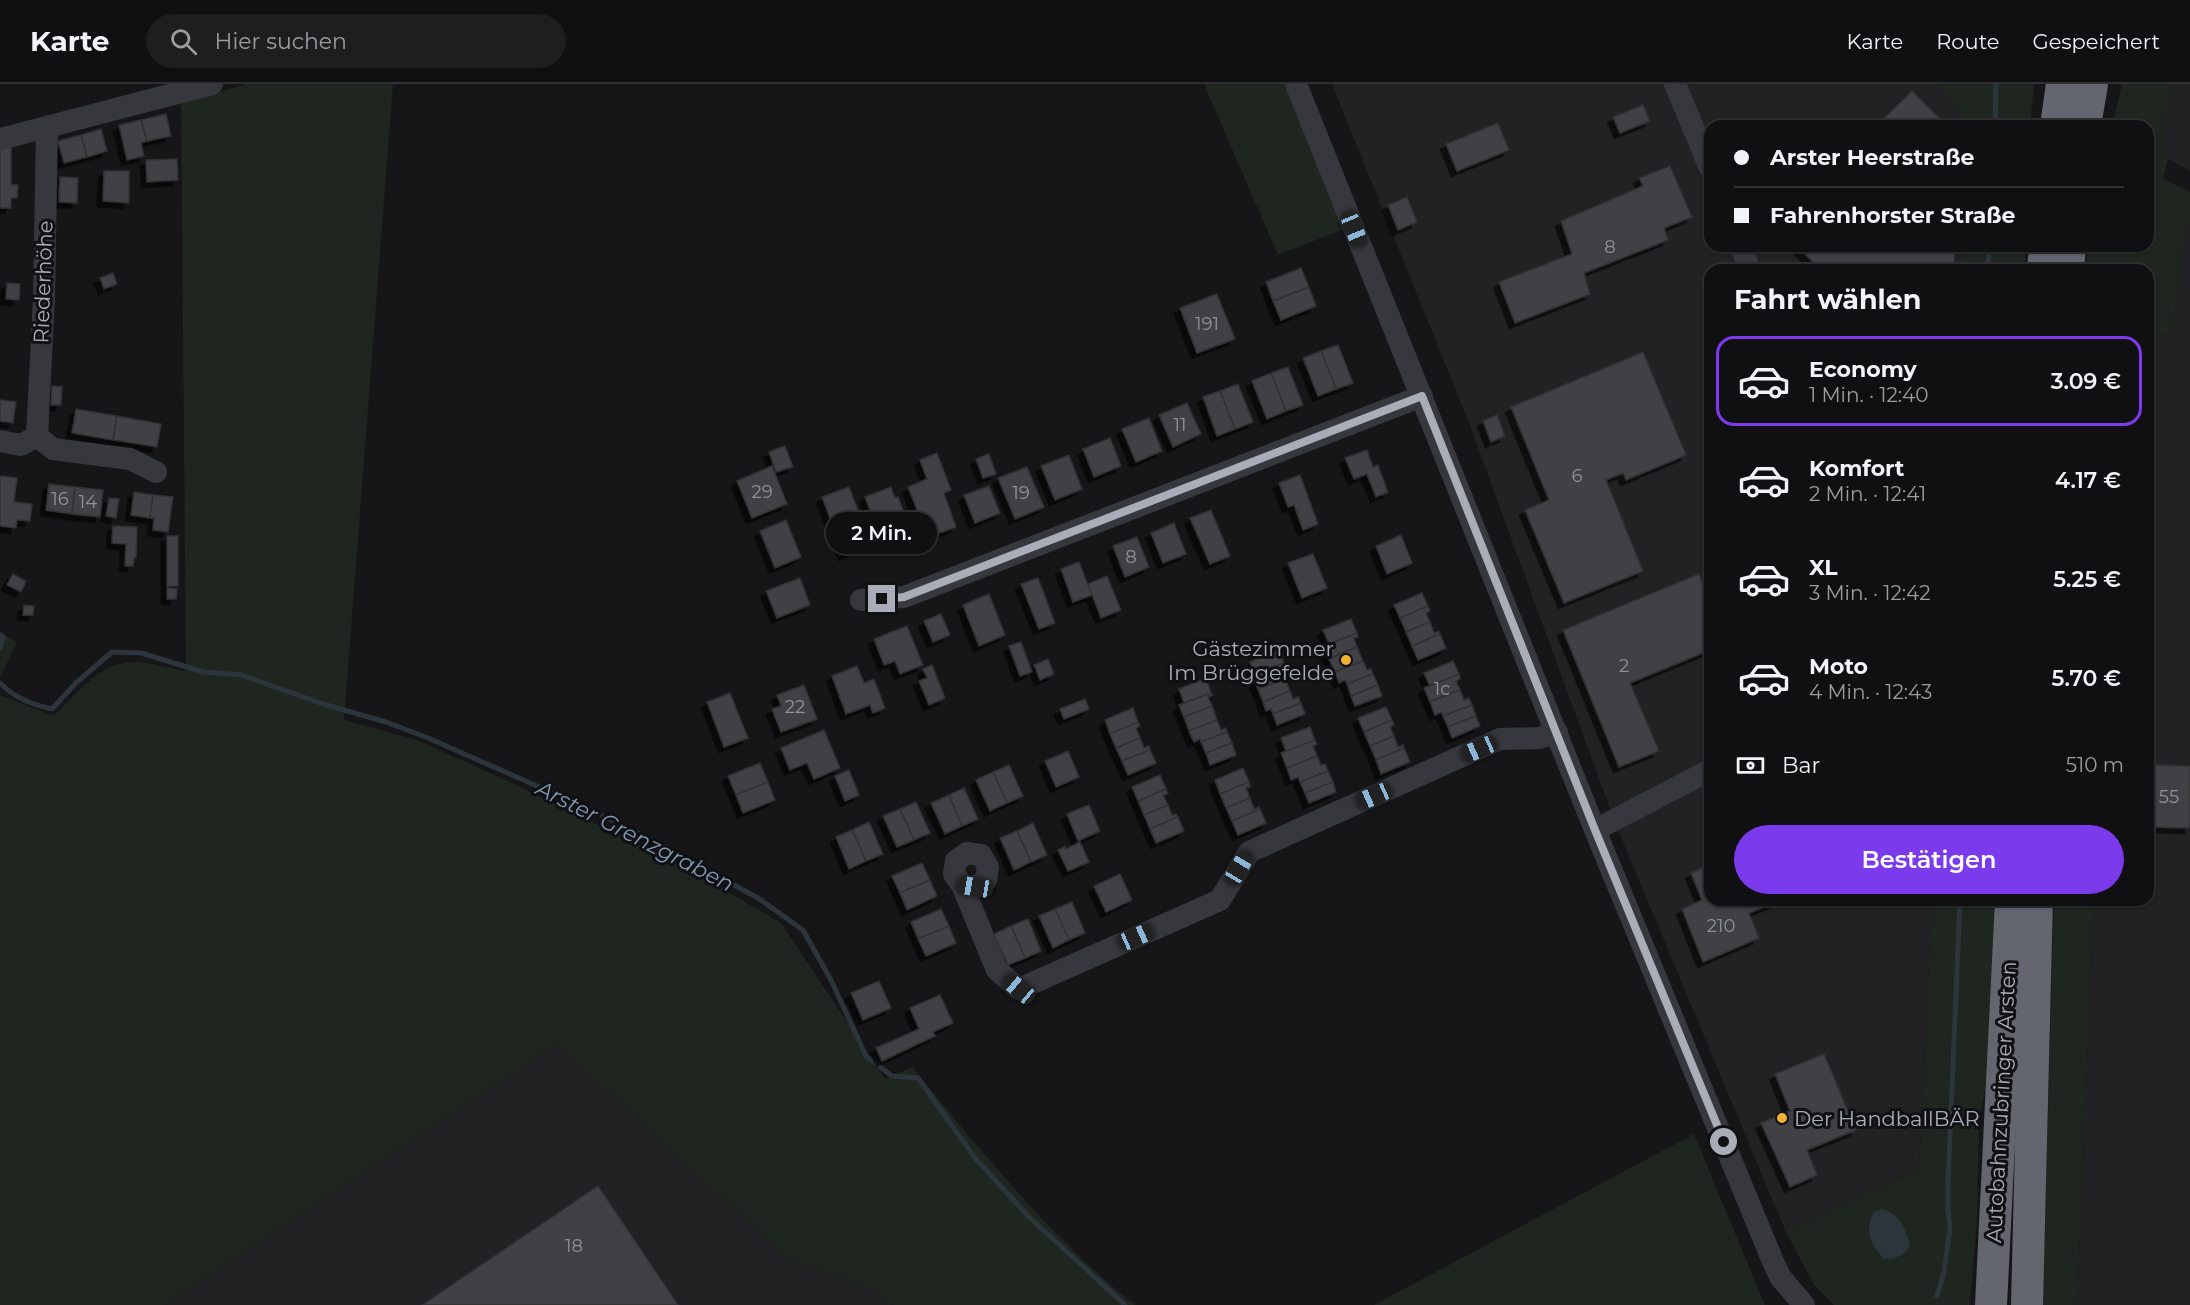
<!DOCTYPE html>
<html lang="de">
<head>
<meta charset="utf-8">
<style>
  body { margin:0; font-family:Montserrat,sans-serif; background:#1e1e20; color:#f1f3f6; height:100vh; display:flex; flex-direction:column; font-size:22px; white-space:nowrap }
  * { box-sizing:border-box; margin:0 }
  p { font-size:20px; color:#9c9d9f }
  .icon { flex:none; width:33px; height:33px; fill:none; stroke:currentColor; stroke-width:2; stroke-linecap:round; stroke-linejoin:round }
  .map { position:relative; flex:1; overflow:hidden }
  .sheet { position:absolute; left:1704px; top:180px; width:450px; height:642px; display:flex; flex-direction:column; background:#101012; border-radius:18px; box-shadow:0 2px 4px #0004,0 0 0 2px #303032 }
  .sheet>* { flex:none }
  .top-card { position:absolute; left:1704px; top:36px; width:450px; height:132px; border-radius:18px; box-shadow:0 2px 4px #0004,0 0 0 2px #303032; display:grid; align-content:center; height:132px; padding:0 30px; background:#101012 }
  .end { position:absolute; width:27px; height:27px; margin:-14px; border:8px solid #a8adb8; background:#111; box-shadow:0 0 0 3px #111 }
  .from { border-radius:50% }
  .bubble { position:absolute; height:42px; border-radius:21px; background:#101012; box-shadow:0 2px 4px #0004,0 0 0 2px #303032; font-size:20px; font-weight:600; line-height:42px; text-align:center }
  .car { position:absolute; width:18px; height:36px; margin:-18px -9px; border-radius:8px; box-shadow:0 0 4px 2px #0007; background:linear-gradient(#222 24%,#8ab4d8 0 40%,#222 0 76%,#8ab4d8 0 86%,#222 0) }
  .top-card b { display:flex; align-items:center; gap:21px; height:57px; font-size:22px }
  .top-card b+b { border-top:2px solid #303032 }
  .top-card i { width:15px; height:15px; background:#f1f3f6 }
  ul { padding:0; list-style:none }
  li { display:flex; align-items:center; gap:18px; height:90px; margin:0 12px 9px; padding:0 18px; border:3px solid transparent; border-radius:18px }
  li div { flex:1 }
  li b { display:block; font-size:22px }
  li em { font-style:normal; font-weight:600 }
  li.on { border-color:#7c3aed }
  li>.icon { width:54px; height:54px; stroke-width:1.5 }
  h2 { padding:0 30px; font-size:27px; line-height:72px }
  .pay { display:flex; align-items:center; gap:15px; height:66px; padding:0 30px; font-size:22px }
  .pay p { margin-inline-start:auto }
  .primary-button { display:flex; gap:12px; margin-top:auto; padding:12px 30px }
  .primary-button a { flex:1; height:69px; border-radius:36px; background:#7c3aed; color:#fff; font-size:24px; font-weight:600; line-height:69px; text-align:center }
  header { display:flex; align-items:center; gap:36px; box-sizing:border-box; height:84px; padding:0 30px; background:#101012; border-bottom:2px solid #303032 }
  header strong { font-size:28px }
  nav { display:flex; gap:33px; margin-inline-start:auto; font-size:21px }
  .search { width:420px; height:54px; background:#1e1e20; display:flex; align-items:center; gap:15px; box-sizing:border-box; padding:0 21px; border-radius:33px; color:#9c9d9f; font-size:22px }
  .map>svg:first-child { display:block }
</style>
</head>
<body>
<header>
<strong>Karte</strong>
<div class="search"><svg class="icon" aria-label="search" viewBox="0 0 24 24"><circle cx="10" cy="10" r="6"/><path d="M15 15l6 6"/></svg>Hier suchen</div>
<nav><a>Karte</a><a>Route</a><a>Gespeichert</a></nav>
</header>
<div class="map">
<svg width="2190" height="1221" viewBox="0 0 2190 1221">
  <defs>
    <filter id="shadow"><feDropShadow dx="-5.5" dy="5.5" stdDeviation="0" flood-color="#0009"/></filter>
  </defs>
  <rect width="100%" height="100%" fill="#161618"/>
  <g fill="#222225">
    <polygon points="1332,0 1939,0 1968,42 1710,42 1710,162 1963,162 1962,186 1710,186 1710,816 1932,816 1919,1085 1785,1146 1616,741 1469,339"/>
    <polygon points="2173,0 2190,0 2190,87 2168,75 2162,50"/>
    <polygon points="2186,140 2190,142 2190,1221 2077,1221 2094,816 2148,816 2148,249 2172,251"/>
    <polygon points="557,960 786,1173 876,1207 893,1221 165,1221"/>
  </g>
  <g fill="#1e261f">
    <path d="M247,0H393L344,636L417,656L512,699L637,760L670,773L781,839L885,995L912,983C981,1066 1049,1153 1135,1221H893L876,1207L786,1173L557,960L165,1221H0V611L54,632C76,610 101,577 135,578C152,578 170,585 186,587L181,19Z"/>
    <polygon points="1204,0 1286,0 1344,145 1278,171"/>
    <polygon points="1939,0 2034,0 2030,42 1968,42"/>
    <polygon points="2122,0 2173,0 2162,50 2168,75 2163,95 2190,108 2190,142 2186,141 2172,251 2148,249 2148,186 2086,186 2088,162 2148,162 2148,42 2112,42"/>
    <polygon points="1963,162 2026,162 2025,186 1962,186"/>
    <polygon points="0,548 17,558 0,594"/>
    <polygon points="1932,816 1999,816 1992,978 1979,1035 1977,1137 1970,1221 1834,1221 1814,1201 1785,1146 1919,1085"/>
    <polygon points="2054,816 2094,816 2077,1221 2040,1221 2039,1216 2044,1179"/>
    <polygon points="1694,1050 1765,1221 1374,1221"/>
  </g>
  <path fill="#2c353c" d="M1883,1125C1900,1131 1906,1145 1910,1162C1903,1172 1896,1175 1884,1175C1870,1159 1864,1147 1874,1128Z"/>
  <g fill="none" stroke-linecap="round" stroke-linejoin="round">
    <g stroke="#2c353c" stroke-width="5">
      <polyline points="1995,42 1996,0"/>
      <polyline points="1988,186 1989,162"/>
      <polyline points="0,551 3,553 0,564"/>
      <path d="M0,599C13,613 33,621 52,625L76,599L112,568L141,569L203,588L241,591L323,620L386,638L428,654L587,724L646,753L758,814L803,846L831,896L866,972L892,992L918,994L975,1074L1028,1132L1125,1221"/>
      <polyline points="1937,1212 1944,1188 1950,1144 1948,1127 1948,1098 1960,816"/>
    </g>
  </g>
  <g fill="#404145" stroke="#303034" stroke-width="1.5" filter="url(#shadow)">
    <polygon points="1912,7 1947,42 1876,42"/>
    <polygon points="1643,21 1650,37 1620,49 1613,33"/>
    <polygon points="166,30 171,52 147,57 141,36"/>
    <polygon points="141,36 147,57 141,59 144,72 127,76 119,41"/>
    <polygon points="1498,39 1509,66 1457,87 1446,60"/>
    <polygon points="101,45 107,67 87,73 81,51"/>
    <polygon points="81,51 87,73 64,79 58,57"/>
    <polygon points="11,60 11,101 18,101 17,114 11,114 11,124 0,124 0,63"/>
    <polygon points="177,75 178,96 147,98 146,76"/>
    <polygon points="1670,82 1692,133 1664,144 1668,156 1584,189 1590,210 1515,239 1499,198 1572,170 1561,137 1643,102 1639,94"/>
    <polygon points="104,87 129,87 129,119 103,117"/>
    <polygon points="60,93 78,94 77,119 59,118"/>
    <polygon points="1407,113 1417,138 1398,146 1388,121"/>
    <polygon points="1797,162 1955,162 1954,180 1947,186 1821,186"/>
    <polygon points="1301,184 1309,203 1273,217 1266,198"/>
    <polygon points="113,189 117,200 104,205 100,194"/>
    <polygon points="7,199 20,200 19,216 6,215"/>
    <polygon points="1309,203 1316,222 1281,236 1273,217"/>
    <polygon points="1217,210 1235,255 1197,269 1180,224"/>
    <polygon points="1338,261 1353,299 1336,305 1321,267"/>
    <polygon points="1321,267 1336,305 1318,312 1303,274"/>
    <polygon points="1643,268 1686,371 1626,396 1623,389 1606,396 1643,487 1564,519 1525,426 1549,416 1511,323"/>
    <polygon points="1288,283 1303,321 1286,327 1271,289"/>
    <polygon points="1271,289 1286,327 1267,335 1252,297"/>
    <polygon points="1238,300 1253,338 1235,345 1220,307"/>
    <polygon points="52,302 62,303 61,321 51,321"/>
    <polygon points="1220,307 1235,345 1217,352 1203,313"/>
    <polygon points="0,316 16,318 13,339 0,337"/>
    <polygon points="1187,319 1201,350 1173,363 1159,331"/>
    <polygon points="76,325 117,332 113,356 72,349"/>
    <polygon points="1497,331 1505,352 1491,358 1483,337"/>
    <polygon points="117,332 161,340 157,363 113,356"/>
    <polygon points="1149,334 1162,367 1136,378 1122,345"/>
    <polygon points="1110,354 1121,382 1094,393 1083,365"/>
    <polygon points="785,362 793,383 776,388 769,368"/>
    <polygon points="1367,366 1373,383 1378,381 1388,408 1376,413 1367,390 1354,395 1345,374"/>
    <polygon points="937,369 951,406 944,409 956,443 928,453 908,403 927,395 920,376"/>
    <polygon points="989,370 996,390 983,394 976,375"/>
    <polygon points="1069,371 1082,405 1055,416 1041,382"/>
    <polygon points="772,382 787,420 752,434 737,397"/>
    <polygon points="1027,383 1044,423 1015,435 998,394"/>
    <polygon points="1300,391 1318,440 1303,446 1294,421 1288,423 1279,399"/>
    <polygon points="0,392 17,394 14,418 32,420 30,437 17,436 16,444 0,442"/>
    <polygon points="49,400 75,403 72,430 46,426"/>
    <polygon points="989,402 1000,429 975,439 964,411"/>
    <polygon points="75,403 103,406 100,433 72,430"/>
    <polygon points="849,403 871,460 844,471 822,413"/>
    <polygon points="891,403 895,414 898,413 912,449 883,460 865,413"/>
    <polygon points="134,408 153,411 150,434 131,431"/>
    <polygon points="153,411 173,413 168,448 153,446 154,434 150,434"/>
    <polygon points="109,414 119,415 116,434 106,432"/>
    <polygon points="1211,426 1230,472 1210,480 1190,434"/>
    <polygon points="786,436 801,473 775,484 760,447"/>
    <polygon points="1174,439 1186,470 1163,479 1151,449"/>
    <polygon points="113,442 137,443 136,474 134,474 133,482 125,482 126,460 112,459"/>
    <polygon points="1401,451 1412,479 1387,490 1376,462"/>
    <rect x="167" y="452" width="11" height="50"/>
    <polygon points="1137,453 1149,483 1125,493 1113,462"/>
    <polygon points="1313,470 1327,504 1302,514 1288,479"/>
    <polygon points="1079,478 1092,511 1073,518 1061,485"/>
    <polygon points="13,490 26,497 21,508 7,501"/>
    <polygon points="1699,490 1710,518 1710,566 1630,599 1659,667 1619,683 1563,546"/>
    <polygon points="1107,492 1121,526 1101,534 1088,500"/>
    <polygon points="800,494 810,521 777,534 766,507"/>
    <polygon points="1038,494 1055,539 1039,545 1021,500"/>
    <polygon points="167,504 177,505 176,515 167,515"/>
    <polygon points="1422,509 1428,522 1400,534 1394,521"/>
    <polygon points="989,510 1005,551 979,562 963,521"/>
    <polygon points="24,521 34,522 33,531 23,531"/>
    <polygon points="1428,522 1430,527 1426,529 1430,538 1406,548 1400,534"/>
    <polygon points="941,530 950,551 933,558 924,537"/>
    <polygon points="1351,535 1357,549 1329,560 1323,546"/>
    <polygon points="1430,538 1434,549 1439,547 1440,550 1412,562 1406,548"/>
    <polygon points="907,542 923,581 900,590 895,577 884,581 874,555"/>
    <polygon points="1357,549 1358,553 1354,554 1357,563 1329,575 1324,562"/>
    <polygon points="1440,550 1446,564 1418,576 1412,562"/>
    <polygon points="1021,558 1032,588 1020,592 1009,562"/>
    <polygon points="1357,563 1363,577 1335,588 1329,575"/>
    <polygon points="1279,566 1284,579 1256,591 1250,578"/>
    <polygon points="1048,575 1054,590 1040,596 1034,581"/>
    <polygon points="1363,577 1367,586 1371,585 1373,590 1347,600 1345,596 1339,599 1335,588"/>
    <polygon points="1453,577 1459,590 1430,602 1424,589"/>
    <polygon points="1284,579 1286,583 1281,585 1285,595 1258,605 1252,592"/>
    <polygon points="932,581 945,614 929,621 919,597 927,594 923,585"/>
    <polygon points="857,582 864,599 874,595 885,624 873,629 870,621 846,630 832,592"/>
    <polygon points="1373,590 1378,601 1351,612 1347,600"/>
    <polygon points="1459,590 1460,595 1456,597 1460,606 1430,618 1424,604"/>
    <polygon points="1206,594 1211,609 1184,619 1179,605"/>
    <polygon points="1285,595 1290,607 1263,618 1258,605"/>
    <polygon points="804,601 817,635 781,648 772,625 781,622 777,611"/>
    <polygon points="1378,601 1382,612 1355,622 1351,612"/>
    <polygon points="1460,606 1464,616 1469,614 1472,621 1443,632 1442,628 1435,631 1430,618"/>
    <polygon points="1290,607 1293,615 1298,613 1301,619 1273,630 1271,625 1266,627 1263,618"/>
    <polygon points="730,609 748,654 724,663 707,618"/>
    <polygon points="1211,609 1213,611 1208,613 1212,622 1184,633 1179,621"/>
    <polygon points="1085,615 1089,625 1064,635 1060,625"/>
    <polygon points="1301,619 1305,630 1277,641 1273,630"/>
    <polygon points="1472,621 1476,632 1448,643 1443,632"/>
    <polygon points="1212,622 1217,636 1189,647 1184,633"/>
    <polygon points="1386,623 1392,636 1364,648 1358,634"/>
    <polygon points="1133,624 1138,638 1110,650 1105,636"/>
    <polygon points="1476,632 1480,642 1452,654 1448,643"/>
    <polygon points="1217,636 1221,646 1226,644 1227,648 1201,658 1200,655 1194,658 1189,647"/>
    <polygon points="1392,636 1394,641 1390,643 1394,652 1370,662 1364,648"/>
    <polygon points="1138,638 1140,642 1136,644 1140,654 1116,664 1110,650"/>
    <polygon points="1310,643 1315,656 1286,667 1281,654"/>
    <polygon points="824,646 840,684 814,695 807,679 790,686 781,664"/>
    <polygon points="1227,648 1232,659 1206,669 1201,658"/>
    <polygon points="1394,652 1398,663 1403,661 1404,664 1376,676 1370,662"/>
    <polygon points="1140,654 1144,664 1149,662 1150,666 1122,677 1116,664"/>
    <polygon points="1315,656 1317,660 1313,662 1317,672 1287,684 1281,669"/>
    <polygon points="1232,659 1236,671 1210,681 1206,669"/>
    <polygon points="1404,664 1410,678 1381,690 1376,676"/>
    <polygon points="1150,666 1156,679 1128,691 1122,677"/>
    <polygon points="1068,667 1079,693 1056,703 1045,677"/>
    <polygon points="1317,672 1321,681 1325,680 1328,687 1300,698 1298,693 1291,696 1287,684"/>
    <polygon points="760,679 768,698 736,711 728,692"/>
    <polygon points="1009,681 1023,712 1007,719 993,688"/>
    <polygon points="2148,681 2190,682 2190,744 2148,743"/>
    <polygon points="1243,684 1249,698 1220,710 1215,696"/>
    <polygon points="849,686 859,711 845,717 835,692"/>
    <polygon points="1328,687 1333,698 1305,709 1300,698"/>
    <polygon points="993,688 1007,719 990,727 976,696"/>
    <polygon points="1160,691 1166,705 1138,717 1132,703"/>
    <polygon points="768,698 775,716 743,729 736,711"/>
    <polygon points="1249,698 1250,703 1246,704 1250,714 1226,724 1220,710"/>
    <polygon points="1333,698 1336,708 1309,719 1305,709"/>
    <polygon points="964,704 978,735 962,742 949,711"/>
    <polygon points="1166,705 1168,710 1163,711 1168,721 1144,731 1138,717"/>
    <polygon points="949,711 962,742 945,750 931,719"/>
    <polygon points="1250,714 1254,725 1259,723 1260,725 1232,737 1226,724"/>
    <polygon points="916,718 930,749 914,756 900,725"/>
    <polygon points="1089,721 1100,747 1078,757 1067,730"/>
    <polygon points="1168,721 1172,731 1176,730 1178,733 1150,745 1144,731"/>
    <polygon points="900,725 914,756 897,763 883,732"/>
    <polygon points="1260,725 1266,739 1238,751 1232,737"/>
    <polygon points="1178,733 1184,747 1156,759 1150,745"/>
    <polygon points="869,738 883,770 866,777 852,746"/>
    <polygon points="1033,739 1047,771 1031,778 1017,747"/>
    <polygon points="852,746 866,777 849,785 836,753"/>
    <polygon points="1017,747 1031,778 1014,786 1000,754"/>
    <polygon points="1080,758 1089,778 1068,787 1058,766 1065,762 1066,765"/>
    <polygon points="922,779 930,796 900,809 892,792"/>
    <polygon points="1710,781 1710,816 1782,816 1749,829 1759,854 1703,878 1682,825 1702,816 1691,789"/>
    <polygon points="1120,790 1132,816 1106,828 1094,802"/>
    <polygon points="930,796 937,812 907,826 900,809"/>
    <polygon points="1072,818 1085,849 1069,856 1055,825"/>
    <polygon points="941,825 949,842 918,855 911,838"/>
    <polygon points="1055,825 1069,856 1053,864 1039,832"/>
    <polygon points="1028,835 1041,867 1025,874 1011,842"/>
    <polygon points="949,842 956,859 926,872 918,855"/>
    <polygon points="1011,842 1025,874 1008,881 994,850"/>
    <polygon points="879,897 891,924 863,936 851,909"/>
    <polygon points="940,911 953,939 933,948 935,952 882,977 876,964 919,945 910,924"/>
    <polygon points="1824,970 1856,1046 1807,1066 1817,1091 1790,1103 1761,1039 1790,1027 1775,990"/>
    <polygon points="598,1102 678,1221 422,1221"/>
  </g>
  <g fill="none" stroke-linecap="round" stroke-linejoin="round">
    <g stroke="#37383d" stroke-width="22">
      <polyline points="1296,0 1595,746 1774,1180 1781,1194 1804,1221"/>
      <polyline points="1675,0 1710,84"/>
      <polyline points="0,55 212,0"/>
      <polyline points="1741,162 1750,186"/>
      <polyline points="37,352 44,213 47,44"/>
      <polyline points="37,352 53,365 130,375 156,388"/>
      <polyline points="0,357 21,361 37,352"/>
      <polyline points="861,516 904,513 1422,312"/>
      <polyline points="1595,746 1710,686"/>
      <polyline points="962,801 954,790 956,777 967,769 981,771 988,783 986,796 975,803 962,801 997,886 1019,905 1220,816 1249,768 1500,655 1539,654 1557,648"/>
    </g>
    <g stroke="#63666e" stroke-width="32">
      <polyline points="2056,42 2062,0"/>
      <polyline points="2085,42 2092,0"/>
      <polyline points="2043,186 2045,162"/>
      <polyline points="2068,186 2070,162"/>
      <polyline points="1991,1221 2011,816"/>
      <polyline points="2027,1221 2037,816"/>
    </g>
  </g>
  <g fill="none" stroke-linecap="round" stroke-linejoin="round">
    <polyline stroke="#a8adb8" stroke-width="8" points="882,515 904,513 1422,312 1595,746 1724,1058"/>
  </g>
  <g fill="#f2b134" stroke="#111113" stroke-width="2">
    <circle cx="1346" cy="576" r="6"/>
    <circle cx="1782" cy="1034" r="6"/>
  </g>
  <g text-anchor="middle" dominant-baseline="central" stroke-width="6" stroke-linejoin="round" paint-order="stroke">
    <g font-size="18" fill="#8e929b">
      <text x="1610" y="163">8</text>
      <text x="1207" y="240">191</text>
      <text x="1180" y="341">11</text>
      <text x="1577" y="392">6</text>
      <text x="762" y="408">29</text>
      <text x="1021" y="409">19</text>
      <text x="60" y="415">16</text>
      <text x="88" y="418">14</text>
      <text x="1131" y="473">8</text>
      <text x="1624" y="582">2</text>
      <text x="1442" y="605">1c</text>
      <text x="795" y="623">22</text>
      <text x="2169" y="713">55</text>
      <text x="1721" y="842">210</text>
      <text x="574" y="1162">18</text>
    </g>
    <g font-size="21" fill="#a8adb8" stroke="#111113">
      <text transform="translate(43 198) rotate(-88)">Riederhöhe</text>
      <text transform="translate(2001 1018) rotate(-87)">Autobahnzubringer Arsten</text>
    </g>
    <g font-size="21" fill="#a8adb8" stroke="#111113" text-anchor="end">
      <text x="1334" y="564">Gästezimmer<tspan x="1334" dy="24">Im Brüggefelde</tspan></text>
      <text x="1794" y="1034" text-anchor="start">Der HandballBÄR</text>
    </g>
    <g font-size="22" font-style="italic" fill="#7f9bb3" stroke="#111113">
      <text transform="translate(635 752) rotate(27)">Arster Grenzgraben</text>
    </g>
  </g>
</svg>
<i class="end from" style="left:1724px;top:1058px"></i>
<i class="end" style="left:882px;top:515px"></i>
<div class="bubble" style="left:826px;top:428px;width:111px">2 Min.</div>
<i class="car" style="left:1354px;top:145px;rotate:158deg"></i>
<i class="car" style="left:1479px;top:665px;rotate:246deg"></i>
<i class="car" style="left:1374px;top:712px;rotate:246deg"></i>
<i class="car" style="left:1239px;top:784px;rotate:31deg"></i>
<i class="car" style="left:975px;top:803px;rotate:280deg"></i>
<i class="car" style="left:1136px;top:853px;rotate:66deg"></i>
<i class="car" style="left:1019px;top:905px;rotate:310deg"></i>
<div class="top-card">
<b><i class="from"></i>Arster Heerstraße</b>
<b><i></i>Fahrenhorster Straße</b>
</div>
<section class="sheet">
<h2>Fahrt wählen</h2>
<ul>
<li class="on"><svg class="icon" aria-label="car" viewBox="0 0 24 24"><path d="M5 17H2v-5l4-1 3-4h7l3 4 3 1v5h-3M9 17h6M6 11h13"/><circle cx="7" cy="17" r="2"/><circle cx="17" cy="17" r="2"/></svg><div><b>Economy</b><p>1 Min. · 12:40</p></div><em>3.09 €</em></li>
<li><svg class="icon" aria-label="car" viewBox="0 0 24 24"><path d="M5 17H2v-5l4-1 3-4h7l3 4 3 1v5h-3M9 17h6M6 11h13"/><circle cx="7" cy="17" r="2"/><circle cx="17" cy="17" r="2"/></svg><div><b>Komfort</b><p>2 Min. · 12:41</p></div><em>4.17 €</em></li>
<li><svg class="icon" aria-label="car" viewBox="0 0 24 24"><path d="M5 17H2v-5l4-1 3-4h7l3 4 3 1v5h-3M9 17h6M6 11h13"/><circle cx="7" cy="17" r="2"/><circle cx="17" cy="17" r="2"/></svg><div><b>XL</b><p>3 Min. · 12:42</p></div><em>5.25 €</em></li>
<li><svg class="icon" aria-label="car" viewBox="0 0 24 24"><path d="M5 17H2v-5l4-1 3-4h7l3 4 3 1v5h-3M9 17h6M6 11h13"/><circle cx="7" cy="17" r="2"/><circle cx="17" cy="17" r="2"/></svg><div><b>Moto</b><p>4 Min. · 12:43</p></div><em>5.70 €</em></li>
</ul>
<div class="pay"><svg class="icon" aria-label="cash" viewBox="0 0 24 24"><path d="M3 7h18v10H3z"/><circle cx="12" cy="12" r="2"/></svg>Bar<p>510 m</p></div>
<div class="primary-button"><a>Bestätigen</a></div>
</section>
</div>
</body>
</html>
